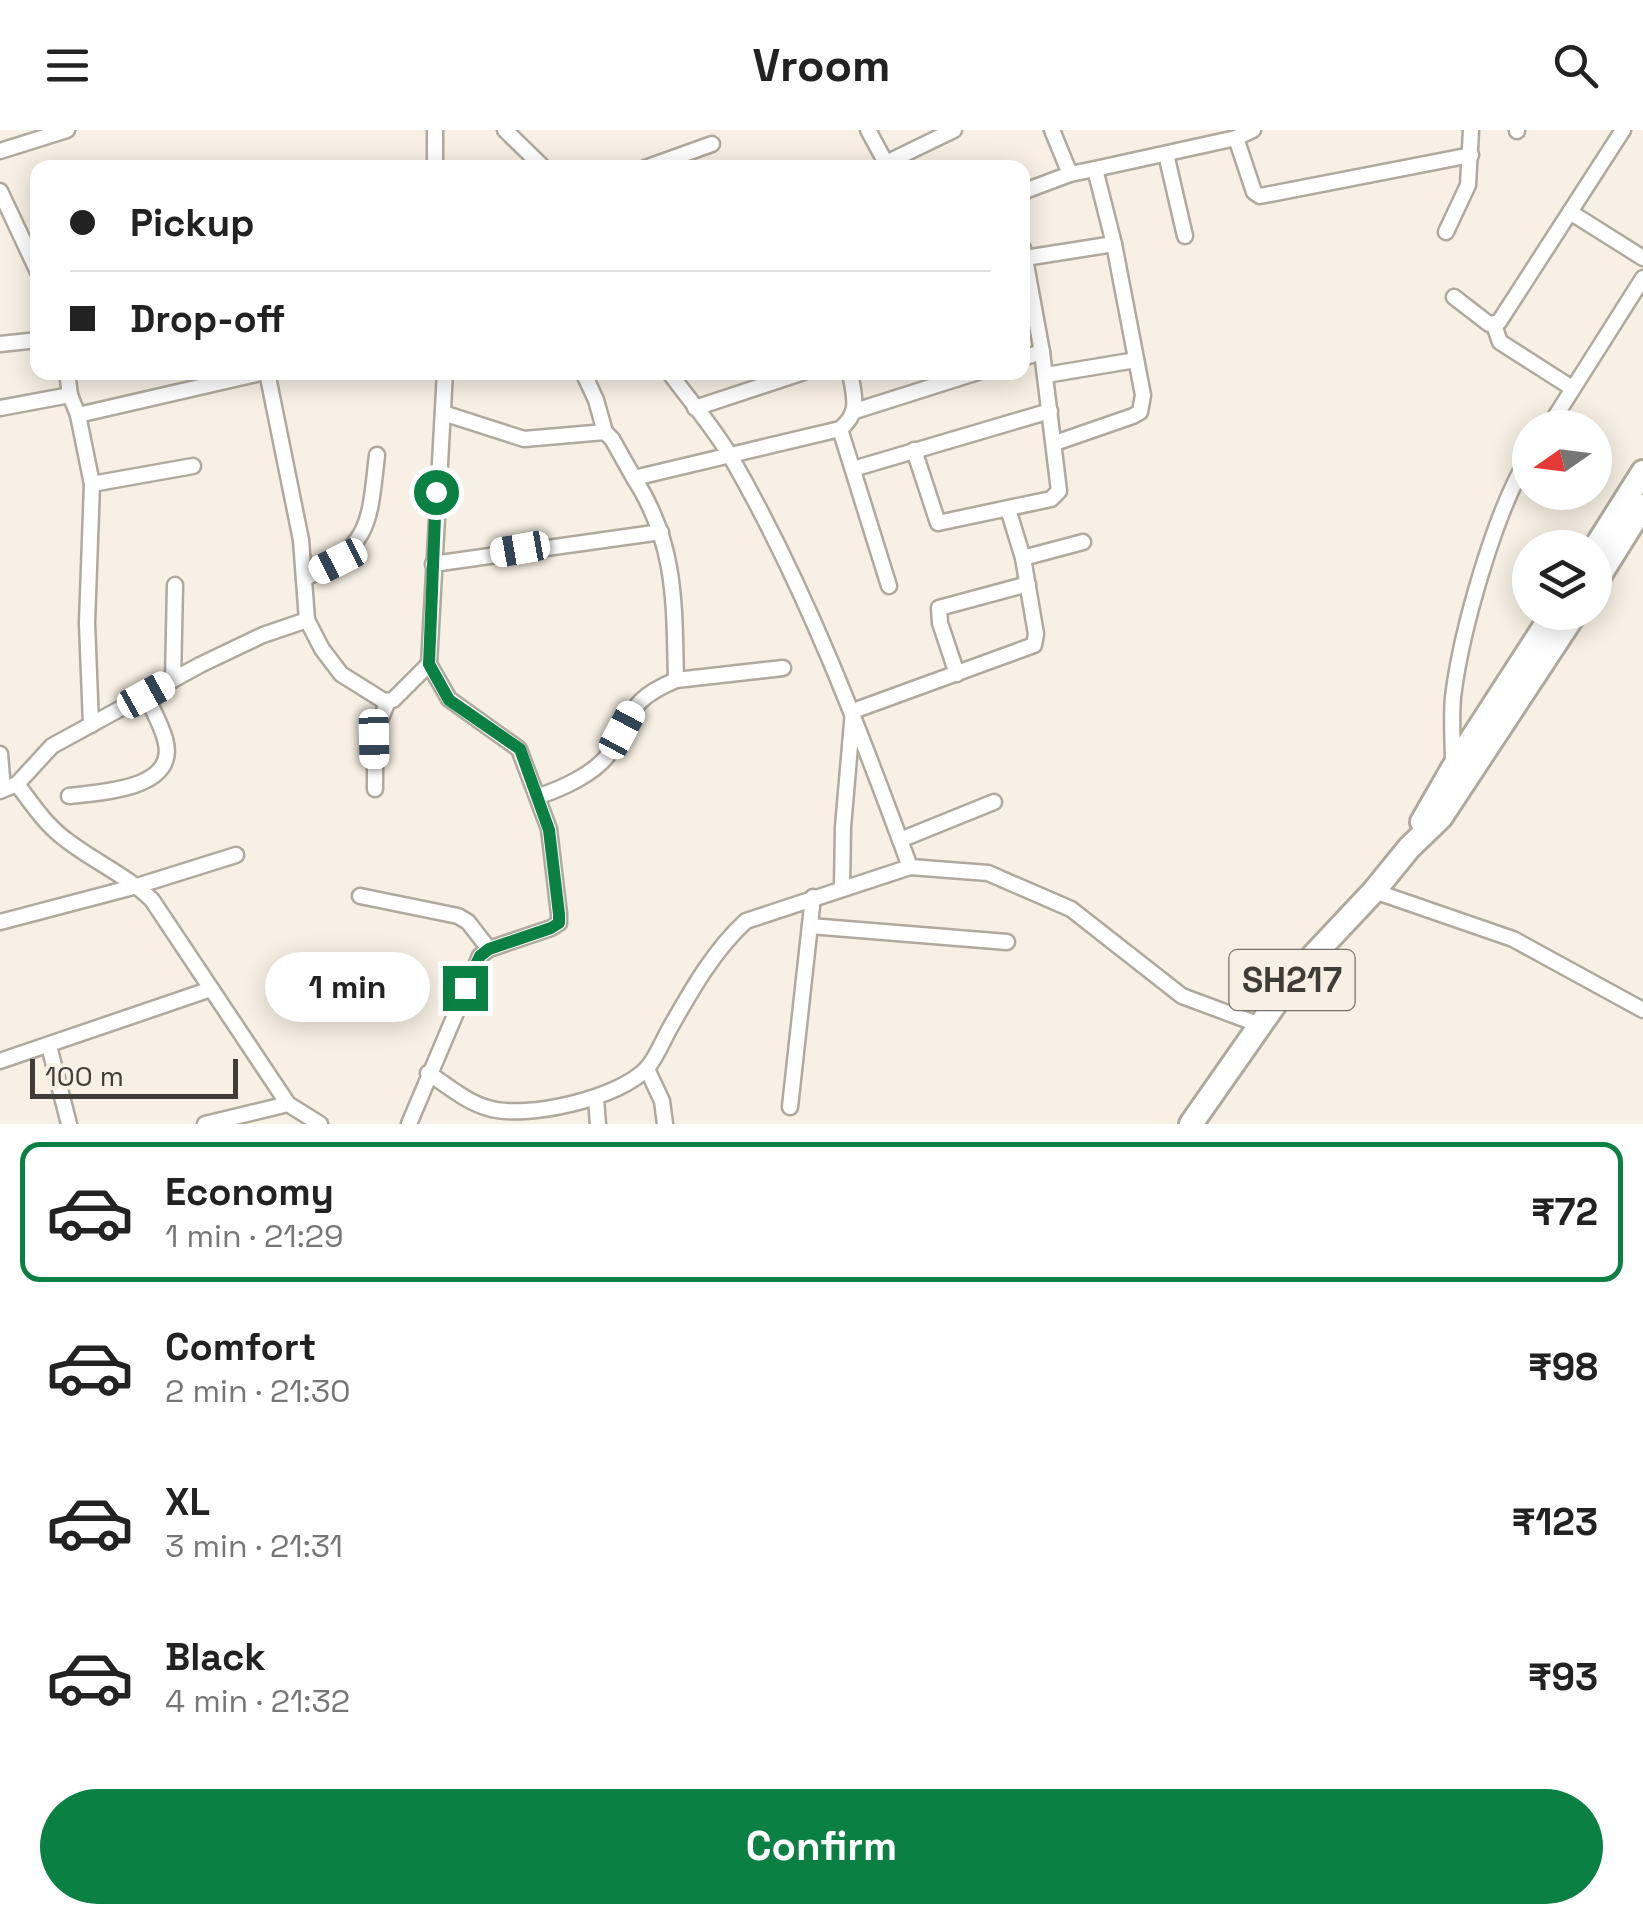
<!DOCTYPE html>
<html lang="en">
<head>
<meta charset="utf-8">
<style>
  body { margin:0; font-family:"Space Grotesk",sans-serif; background:#f2f2f2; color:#222; height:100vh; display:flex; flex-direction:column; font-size:38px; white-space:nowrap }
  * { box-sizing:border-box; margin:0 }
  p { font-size:32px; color:#767676 }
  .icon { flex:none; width:55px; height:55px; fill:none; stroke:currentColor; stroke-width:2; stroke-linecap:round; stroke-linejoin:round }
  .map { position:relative; height:994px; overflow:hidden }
  .details { display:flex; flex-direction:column; background:#fff; flex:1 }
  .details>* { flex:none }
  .top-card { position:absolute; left:30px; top:30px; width:1000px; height:220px; border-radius:20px; box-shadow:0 5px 25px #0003; display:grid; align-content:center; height:220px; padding:0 40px; background:#fff }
  .needle { width:65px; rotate:256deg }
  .tools { position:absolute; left:1512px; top:280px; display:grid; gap:20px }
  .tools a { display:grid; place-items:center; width:100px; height:100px; border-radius:50%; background:#fff; box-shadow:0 5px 25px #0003; font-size:50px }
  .scale { position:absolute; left:30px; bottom:25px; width:208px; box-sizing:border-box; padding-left:10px; border:5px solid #403c38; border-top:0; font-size:28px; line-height:35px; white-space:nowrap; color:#403c38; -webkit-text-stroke:8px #f8f0e4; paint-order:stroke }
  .end { position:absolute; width:45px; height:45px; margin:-22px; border:12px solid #0b8043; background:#fff; box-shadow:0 0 0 5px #fff }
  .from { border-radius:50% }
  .bubble { position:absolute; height:70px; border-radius:35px; background:#fff; box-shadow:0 5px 25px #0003; font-size:32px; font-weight:600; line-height:70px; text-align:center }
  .car { position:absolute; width:30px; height:60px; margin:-30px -15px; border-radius:12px; box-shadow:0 0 8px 2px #0007; background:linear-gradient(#fff 24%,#345 0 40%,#fff 0 76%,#345 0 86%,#fff 0) }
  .top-card b { display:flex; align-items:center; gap:35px; height:95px; font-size:38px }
  .top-card b+b { border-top:2px solid #e0e0e0 }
  .top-card i { width:25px; height:25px; background:#222 }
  ul { padding:18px 0 0; list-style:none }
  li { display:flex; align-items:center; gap:30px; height:140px; margin:0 20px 15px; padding:0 20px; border:5px solid transparent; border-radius:20px }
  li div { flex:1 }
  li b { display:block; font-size:38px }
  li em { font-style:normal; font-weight:600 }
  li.active { border-color:#0b8043 }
  li>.icon { width:90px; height:90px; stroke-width:1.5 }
  .button { display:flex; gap:20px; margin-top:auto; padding:20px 40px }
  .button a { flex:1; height:115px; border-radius:60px; background:#0b8043; color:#fff; font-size:40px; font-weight:600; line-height:115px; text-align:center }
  header { display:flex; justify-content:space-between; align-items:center; height:130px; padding:0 40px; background:#fff; font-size:45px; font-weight:600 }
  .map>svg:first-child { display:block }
</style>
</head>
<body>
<header><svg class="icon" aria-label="menu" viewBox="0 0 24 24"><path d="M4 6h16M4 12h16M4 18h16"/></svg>Vroom<svg class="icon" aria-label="search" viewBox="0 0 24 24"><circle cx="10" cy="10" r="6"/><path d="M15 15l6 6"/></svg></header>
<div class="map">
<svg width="1643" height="994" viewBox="0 0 1643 994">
  <rect width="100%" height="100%" fill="#f8f0e4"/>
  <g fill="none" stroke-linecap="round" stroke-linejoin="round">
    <g stroke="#b0a99d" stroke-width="19">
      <g id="street">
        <polyline points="435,0 435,38"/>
        <polyline points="505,0 544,38"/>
        <polyline points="868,0 886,33 954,0"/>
        <polyline points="1623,0 1570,82 1643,128"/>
        <polyline points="1517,1 1517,0"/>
        <polyline points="1236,8 1254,62 1260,66 1471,25"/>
        <polyline points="0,21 67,0"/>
        <polyline points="1166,24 1185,106"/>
        <polyline points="645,38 712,14"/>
        <polyline points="1095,39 1236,8 1253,0"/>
        <polyline points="0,61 38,142"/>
        <polyline points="1022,62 1070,44 1052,0"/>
        <polyline points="1446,102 1468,55 1471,0"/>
        <polyline points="1025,128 1114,114"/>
        <polyline points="1454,167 1489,194 1499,192 1570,82"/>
        <polyline points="1494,195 1500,212 1572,258"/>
        <polyline points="0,214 38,210"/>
        <polyline points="1022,228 1042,222"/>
        <polyline points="267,242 301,410 307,490"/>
        <polyline points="583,242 596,270 605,302"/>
        <path d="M669,242C690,271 715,299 732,329C806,458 859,598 910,737L988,743L1071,779L1182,866L1260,895"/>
        <polyline points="1046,245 1136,230"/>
        <polyline points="70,265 78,285 265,242"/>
        <polyline points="0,278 70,265 67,242"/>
        <polyline points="695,278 804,242"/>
        <polyline points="855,281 978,242"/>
        <path d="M443,283L524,309L605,302L612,309L634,348L840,299C861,282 854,267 850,242"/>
        <polyline points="78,285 92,354 87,493 91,595"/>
        <polyline points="1548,298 1643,148"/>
        <polyline points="840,299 889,456"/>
        <polyline points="1055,313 1133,286 1140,282 1143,265 1114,114 1095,39 1070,44"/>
        <polyline points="914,320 938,393 1051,369 1059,361 1042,222 1023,118"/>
        <polyline points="853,339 1050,281"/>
        <polyline points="92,354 193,336"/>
        <polyline points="1023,428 1083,412"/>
        <polyline points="433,434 661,402"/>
        <path d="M304,449C371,414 369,396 377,325"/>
        <polyline points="957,544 940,493 939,478 1028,454"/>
        <polyline points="173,550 175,455"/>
        <polyline points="676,550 783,538"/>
        <polyline points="0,624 3,659"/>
        <path d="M1453,636C1453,613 1451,589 1453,567C1461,502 1495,380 1530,325"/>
        <polyline points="17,654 52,616 200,535 263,505 307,490 322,519 341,544 384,571 393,570 429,534"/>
        <polyline points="375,659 375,603 388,571"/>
        <path d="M0,661L17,654C32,674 45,694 65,709C93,731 126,745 152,770L288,974L320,994"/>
        <path d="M69,666C100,662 180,660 165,609C161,594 152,579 146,565"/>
        <path d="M539,666C561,659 594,644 608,625C639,586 620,574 676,550C674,474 677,415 634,348"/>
        <polyline points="900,710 994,672"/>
        <polyline points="842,758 843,697 853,581 1034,515 1036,504 1023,428 1008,379"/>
        <polyline points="1374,761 1513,809 1643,880"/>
        <polyline points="360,766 458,786 468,792 489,819"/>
        <polyline points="0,792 137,756 236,725"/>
        <polyline points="810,796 1007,812"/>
        <polyline points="49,916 69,994"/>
        <polyline points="0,931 211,859"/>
        <polyline points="647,939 662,971 665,994"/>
        <path d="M428,943C447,955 466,972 488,978C526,990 620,968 647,938C657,927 663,910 670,898C691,861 714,820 746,791L910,737"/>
        <polyline points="596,969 598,994"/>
        <polyline points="790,977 813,767"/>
        <polyline points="205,994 288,974"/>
        <polyline points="409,994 480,826 489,819 551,798 559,793 559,784 549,699 519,619 449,569 429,534 445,242"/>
      </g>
    </g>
    <g stroke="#b0a99d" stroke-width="28">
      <g id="primary">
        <polyline points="1595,418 1643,342"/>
        <polyline points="1595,453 1643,376"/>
        <polyline points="1422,692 1453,638 1554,482"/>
        <polyline points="1191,994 1296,844 1374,761 1409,718 1441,687 1576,482"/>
      </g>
    </g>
    <use href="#street" stroke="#fff" stroke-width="14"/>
    <use href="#primary" stroke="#fff" stroke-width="22"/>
  </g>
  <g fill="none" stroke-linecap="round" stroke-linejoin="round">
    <polyline stroke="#0b8043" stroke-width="12" points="436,362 429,534 449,570 520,619 549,700 559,784 559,793 551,798 489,819 480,826 465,858"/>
  </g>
  <g text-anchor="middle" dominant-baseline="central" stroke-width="10" stroke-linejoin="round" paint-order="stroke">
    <rect fill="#f8f0e4" stroke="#77726c" stroke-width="2.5" x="1229.5" y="820" width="125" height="60" rx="8"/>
    <g font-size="35" font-weight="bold" fill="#403c38">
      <text x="1292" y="850">SH217</text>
    </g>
  </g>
</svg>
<div class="tools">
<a><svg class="needle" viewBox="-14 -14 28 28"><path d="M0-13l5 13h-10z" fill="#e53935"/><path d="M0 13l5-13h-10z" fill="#767676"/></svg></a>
<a><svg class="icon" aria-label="layers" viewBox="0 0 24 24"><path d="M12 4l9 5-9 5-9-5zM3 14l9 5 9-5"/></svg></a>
</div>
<div class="scale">100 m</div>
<i class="end from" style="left:436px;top:362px"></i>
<i class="end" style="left:465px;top:858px"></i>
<div class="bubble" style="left:265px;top:822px;width:165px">1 min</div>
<i class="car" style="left:520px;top:419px;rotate:260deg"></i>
<i class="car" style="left:338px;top:431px;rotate:243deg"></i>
<i class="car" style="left:146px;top:565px;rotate:61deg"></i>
<i class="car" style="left:622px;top:600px;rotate:28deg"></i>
<i class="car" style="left:374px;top:609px;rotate:179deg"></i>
<div class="top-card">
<b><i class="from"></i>Pickup</b>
<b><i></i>Drop-off</b>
</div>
</div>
<section class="details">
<ul>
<li class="active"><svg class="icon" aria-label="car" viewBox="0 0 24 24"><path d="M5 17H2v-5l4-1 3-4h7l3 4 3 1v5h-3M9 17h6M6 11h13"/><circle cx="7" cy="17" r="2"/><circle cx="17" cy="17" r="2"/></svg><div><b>Economy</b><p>1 min · 21:29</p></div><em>₹72</em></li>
<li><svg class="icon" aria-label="car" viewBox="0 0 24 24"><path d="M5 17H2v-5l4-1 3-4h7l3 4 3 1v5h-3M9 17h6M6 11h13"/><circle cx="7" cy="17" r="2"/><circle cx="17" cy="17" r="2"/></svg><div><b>Comfort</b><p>2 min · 21:30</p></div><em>₹98</em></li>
<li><svg class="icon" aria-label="car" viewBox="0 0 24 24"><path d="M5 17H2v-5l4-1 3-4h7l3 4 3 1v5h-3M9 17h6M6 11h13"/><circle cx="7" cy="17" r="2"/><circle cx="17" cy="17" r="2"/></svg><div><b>XL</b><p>3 min · 21:31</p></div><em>₹123</em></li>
<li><svg class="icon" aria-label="car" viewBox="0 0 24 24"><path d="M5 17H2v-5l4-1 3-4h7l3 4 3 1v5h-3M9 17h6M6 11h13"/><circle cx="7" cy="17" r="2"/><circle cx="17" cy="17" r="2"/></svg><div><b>Black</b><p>4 min · 21:32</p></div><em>₹93</em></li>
</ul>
<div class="button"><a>Confirm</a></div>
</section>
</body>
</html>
